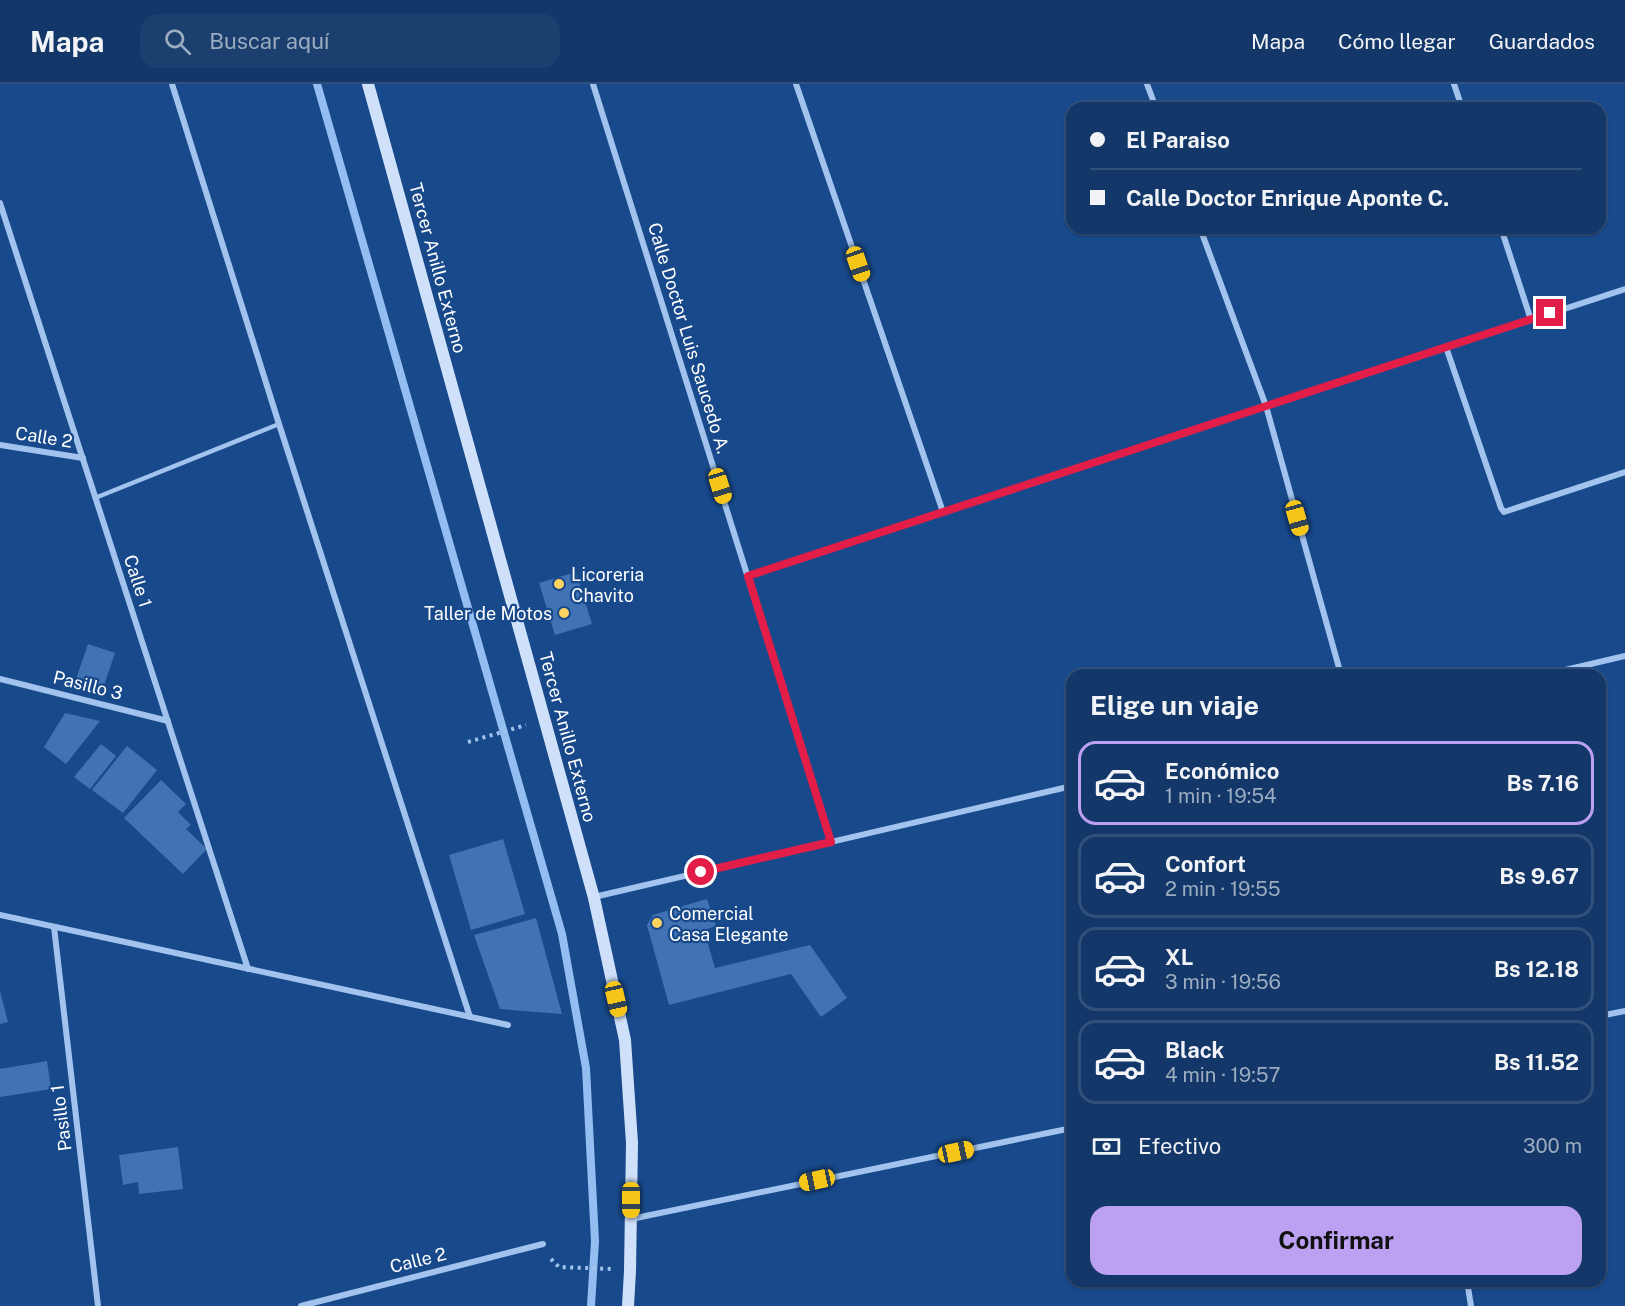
<!DOCTYPE html>
<html lang="es">
<head>
<meta charset="utf-8">
<style>
  body { margin:0; font-family:"Public Sans",sans-serif; background:#1b3f6e; color:#f1f3f6; height:100vh; display:flex; flex-direction:column; font-size:22px; white-space:nowrap }
  * { box-sizing:border-box; margin:0 }
  p { font-size:20px; color:#9cacc0 }
  .icon { flex:none; width:33px; height:33px; fill:none; stroke:currentColor; stroke-width:2; stroke-linecap:round; stroke-linejoin:round }
  .map { position:relative; flex:1; overflow:hidden }
  .drawer { position:absolute; left:1066px; top:585px; width:540px; height:618px; display:flex; flex-direction:column; background:#123768; border-radius:18px; box-shadow:0 2px 4px #0004,0 0 0 2px #31517c }
  .drawer>* { flex:none }
  .top-card { position:absolute; left:1066px; top:18px; width:540px; height:132px; border-radius:18px; box-shadow:0 2px 4px #0004,0 0 0 2px #31517c; display:grid; align-content:center; height:132px; padding:0 24px; background:#123768 }
  .end { position:absolute; width:27px; height:27px; margin:-14px; border:8px solid #e11d48; background:#fff; box-shadow:0 0 0 3px #fff }
  .from { border-radius:50% }
  .car { position:absolute; width:18px; height:36px; margin:-18px -9px; border-radius:8px; box-shadow:0 0 4px 2px #0007; background:linear-gradient(#f5c518 24%,#345 0 40%,#f5c518 0 76%,#345 0 86%,#f5c518 0) }
  .top-card b { display:flex; align-items:center; gap:21px; height:57px; font-size:22px }
  .top-card b+b { border-top:2px solid #31517c }
  .top-card i { width:15px; height:15px; background:#f1f3f6 }
  ul { padding:0; list-style:none }
  li { display:flex; align-items:center; gap:18px; height:84px; margin:0 12px 9px; padding:0 12px; border:3px solid #31517c; border-radius:18px }
  li div { flex:1 }
  li b { display:block; font-size:22px }
  li em { font-style:normal; font-weight:700 }
  li.selected { border-color:#bca0f2 }
  li>.icon { width:54px; height:54px; stroke-width:1.5 }
  h2 { padding:0 24px; font-size:27px; line-height:72px }
  .pay { display:flex; align-items:center; gap:15px; height:66px; padding:0 24px; font-size:22px }
  .pay p { margin-inline-start:auto }
  .button { display:flex; gap:12px; margin-top:auto; padding:12px 24px }
  .button a { flex:1; height:69px; border-radius:18px; background:#bca0f2; color:#111; font-size:24px; font-weight:700; line-height:69px; text-align:center }
  header { display:flex; align-items:center; gap:36px; box-sizing:border-box; height:84px; padding:0 30px; background:#123768; border-bottom:2px solid #31517c }
  header strong { font-size:28px }
  nav { display:flex; gap:33px; margin-inline-start:auto; font-size:21px }
  .search { width:420px; height:54px; background:#1b3f6e; display:flex; align-items:center; gap:15px; box-sizing:border-box; padding:0 21px; border-radius:18px; color:#9cacc0; font-size:22px }
  .map>svg:first-child { display:block }
</style>
</head>
<body>
<header>
<strong>Mapa</strong>
<div class="search"><svg class="icon" aria-label="search" viewBox="0 0 24 24"><circle cx="10" cy="10" r="6"/><path d="M15 15l6 6"/></svg>Buscar aquí</div>
<nav><a>Mapa</a><a>Cómo llegar</a><a>Guardados</a></nav>
</header>
<div class="map">
<svg width="1625" height="1222" viewBox="0 0 1625 1222">
  <rect width="100%" height="100%" fill="#18498b"/>
  <g fill="none" stroke-linecap="round" stroke-linejoin="round">
    <polyline stroke="#94bef1" stroke-width="8" points="317,0 562,850 586,984 595,1157 591,1222"/>
  </g>
  <g fill="#4072b4">
    <polygon points="576,488 592,540 555,551 539,499"/>
    <polygon points="88,560 115,569 101,610 74,601"/>
    <polygon points="65,629 100,637 66,680 44,663"/>
    <polygon points="101,660 116,672 90,705 74,693"/>
    <polygon points="127,662 157,686 123,729 92,706"/>
    <polygon points="161,696 186,720 178,728 191,741 186,745 207,765 183,790 124,734"/>
    <polygon points="503,755 525,830 471,846 449,771"/>
    <polygon points="707,815 716,842 704,846 715,884 810,861 847,914 821,933 791,890 669,921 647,841 653,831"/>
    <polygon points="536,834 562,930 500,925 474,851"/>
    <polygon points="0,907 8,938 0,940"/>
    <polygon points="47,977 51,1005 0,1013 0,985"/>
    <polygon points="178,1063 183,1105 139,1110 138,1098 123,1101 119,1071"/>
  </g>
  <g fill="none" stroke-linecap="round" stroke-linejoin="round">
    <g stroke="#a2c3ee" stroke-width="4" stroke-dasharray="3 4.5" stroke-linecap="butt">
      <polyline points="468,658 526,641"/>
      <polyline points="551,1175 559,1183 612,1185"/>
    </g>
    <polyline stroke="#a2c3ee" stroke-width="4.5" points="95,414 279,340"/>
    <g stroke="#a2c3ee" stroke-width="6">
      <polyline points="172,0 279,340 470,933"/>
      <polyline points="593,0 831,758"/>
      <polyline points="796,0 943,428"/>
      <polyline points="1147,0 1156,24"/>
      <polyline points="1454,0 1462,24"/>
      <polyline points="0,119 248,885"/>
      <polyline points="1200,144 1266,322 1341,591"/>
      <polyline points="1501,144 1531,236"/>
      <polyline points="1446,263 1501,424 1504,428 1625,388"/>
      <polyline points="0,361 83,374"/>
      <polyline points="748,492 1625,205"/>
      <polyline points="1544,591 1625,572"/>
      <polyline points="0,595 168,637"/>
      <polyline points="594,813 1072,702"/>
      <polyline points="0,831 508,941"/>
      <polyline points="54,843 98,1222"/>
      <polyline points="1600,932 1625,927"/>
      <polyline points="631,1135 1072,1044"/>
      <polyline points="1467,1197 1471,1222"/>
      <polyline points="301,1222 543,1160"/>
    </g>
    <polyline stroke="#cfe1fa" stroke-width="12" points="368,0 594,814 625,956 632,1059 630,1187 628,1222"/>
  </g>
  <g fill="none" stroke-linecap="round" stroke-linejoin="round">
    <polyline stroke="#e11d48" stroke-width="8" points="701,788 831,758 748,492 1550,229"/>
  </g>
  <g fill="#ffd35f" stroke="#18498b" stroke-width="2">
    <circle cx="559" cy="500" r="6"/>
    <circle cx="564" cy="529" r="6"/>
    <circle cx="657" cy="839" r="6"/>
  </g>
  <g text-anchor="middle" dominant-baseline="central" stroke-width="4.5" stroke-linejoin="round" paint-order="stroke">
    <g font-size="18" fill="#fff" stroke="#18498b">
      <text transform="translate(438 184) rotate(75)">Tercer Anillo Externo</text>
      <text transform="translate(689 254) rotate(73)">Calle Doctor Luis Saucedo A.</text>
      <text transform="translate(44 353) rotate(9)">Calle 2</text>
      <text transform="translate(138 497) rotate(72)">Calle 1</text>
      <text transform="translate(88 601) rotate(14)">Pasillo 3</text>
      <text transform="translate(568 653) rotate(75)">Tercer Anillo Externo</text>
      <text transform="translate(61 1034) rotate(-97)">Pasillo 1</text>
      <text transform="translate(418 1176) rotate(-14)">Calle 2</text>
    </g>
    <g font-size="18" fill="#fff" stroke="#18498b" text-anchor="start">
      <text x="571" y="490">Licoreria<tspan x="571" dy="21">Chavito</tspan></text>
      <text x="552" y="529" text-anchor="end">Taller de Motos</text>
      <text x="669" y="829">Comercial<tspan x="669" dy="21">Casa Elegante</tspan></text>
    </g>
  </g>
</svg>
<i class="end from" style="left:701px;top:788px"></i>
<i class="end" style="left:1550px;top:229px"></i>
<i class="car" style="left:858px;top:180px;rotate:161deg"></i>
<i class="car" style="left:720px;top:402px;rotate:163deg"></i>
<i class="car" style="left:1297px;top:434px;rotate:164deg"></i>
<i class="car" style="left:616px;top:915px;rotate:167deg"></i>
<i class="car" style="left:956px;top:1068px;rotate:78deg"></i>
<i class="car" style="left:817px;top:1096px;rotate:258deg"></i>
<i class="car" style="left:631px;top:1116px;rotate:180deg"></i>
<div class="top-card">
<b><i class="from"></i>El Paraiso</b>
<b><i></i>Calle Doctor Enrique Aponte C.</b>
</div>
<section class="drawer">
<h2>Elige un viaje</h2>
<ul>
<li class="selected"><svg class="icon" aria-label="car" viewBox="0 0 24 24"><path d="M5 17H2v-5l4-1 3-4h7l3 4 3 1v5h-3M9 17h6M6 11h13"/><circle cx="7" cy="17" r="2"/><circle cx="17" cy="17" r="2"/></svg><div><b>Económico</b><p>1 min · 19:54</p></div><em>Bs 7.16</em></li>
<li><svg class="icon" aria-label="car" viewBox="0 0 24 24"><path d="M5 17H2v-5l4-1 3-4h7l3 4 3 1v5h-3M9 17h6M6 11h13"/><circle cx="7" cy="17" r="2"/><circle cx="17" cy="17" r="2"/></svg><div><b>Confort</b><p>2 min · 19:55</p></div><em>Bs 9.67</em></li>
<li><svg class="icon" aria-label="car" viewBox="0 0 24 24"><path d="M5 17H2v-5l4-1 3-4h7l3 4 3 1v5h-3M9 17h6M6 11h13"/><circle cx="7" cy="17" r="2"/><circle cx="17" cy="17" r="2"/></svg><div><b>XL</b><p>3 min · 19:56</p></div><em>Bs 12.18</em></li>
<li><svg class="icon" aria-label="car" viewBox="0 0 24 24"><path d="M5 17H2v-5l4-1 3-4h7l3 4 3 1v5h-3M9 17h6M6 11h13"/><circle cx="7" cy="17" r="2"/><circle cx="17" cy="17" r="2"/></svg><div><b>Black</b><p>4 min · 19:57</p></div><em>Bs 11.52</em></li>
</ul>
<div class="pay"><svg class="icon" aria-label="cash" viewBox="0 0 24 24"><path d="M3 7h18v10H3z"/><circle cx="12" cy="12" r="2"/></svg>Efectivo<p>300 m</p></div>
<div class="button"><a>Confirmar</a></div>
</section>
</div>
</body>
</html>
